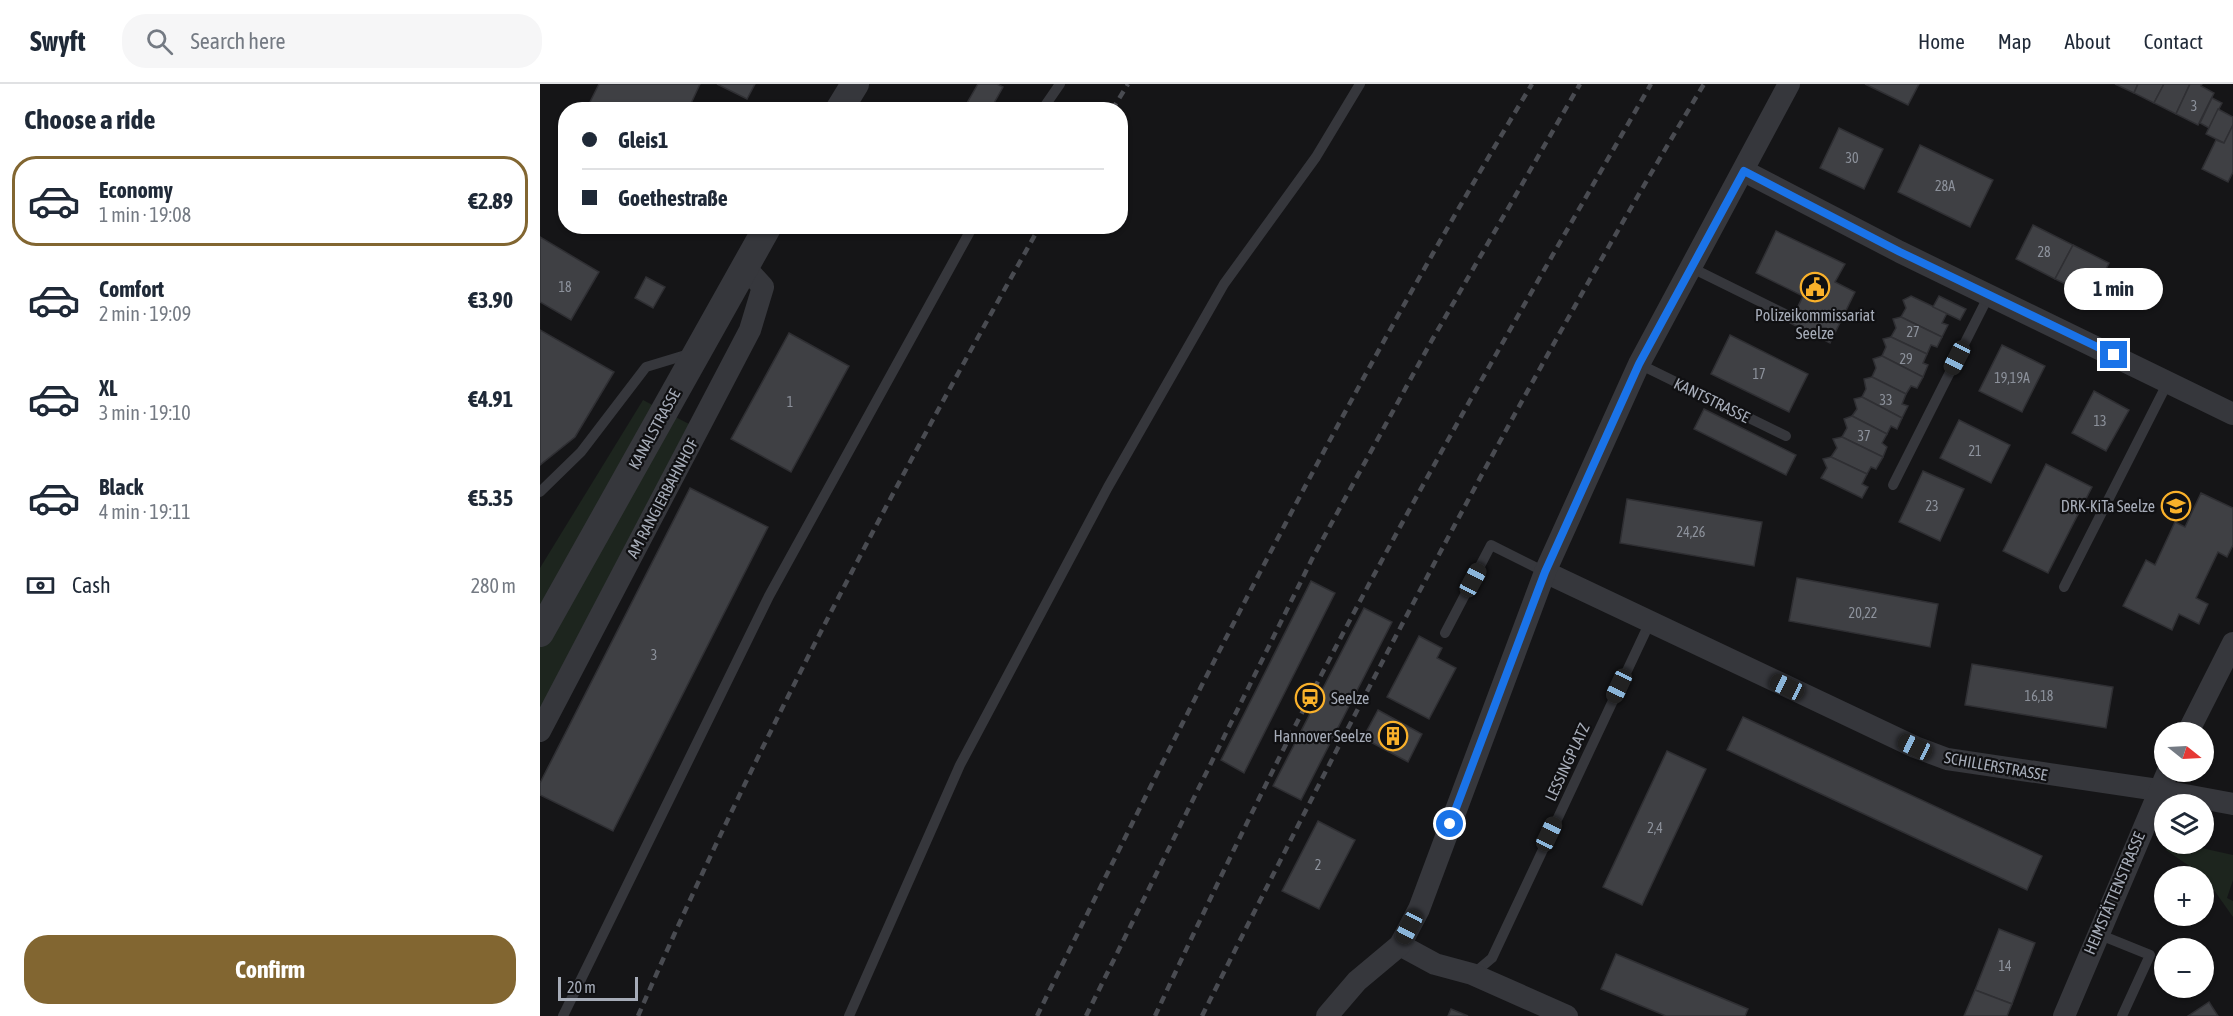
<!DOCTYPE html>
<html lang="en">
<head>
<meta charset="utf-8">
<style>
  body { margin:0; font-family:"Asap Condensed",sans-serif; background:#f6f6f7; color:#1f2937; height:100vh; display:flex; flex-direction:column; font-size:22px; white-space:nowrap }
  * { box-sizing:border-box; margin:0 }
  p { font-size:20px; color:#747a83 }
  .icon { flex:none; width:33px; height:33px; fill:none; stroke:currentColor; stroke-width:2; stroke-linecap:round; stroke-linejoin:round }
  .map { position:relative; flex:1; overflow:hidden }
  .details { display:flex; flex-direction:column; background:#fff; width:540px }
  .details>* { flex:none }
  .hud { position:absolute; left:18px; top:18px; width:570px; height:132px; border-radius:24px; box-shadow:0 2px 4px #0004; display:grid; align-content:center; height:132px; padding:0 24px; background:#fff }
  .needle { width:39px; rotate:108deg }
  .tools { position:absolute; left:1614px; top:638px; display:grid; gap:12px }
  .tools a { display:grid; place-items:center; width:60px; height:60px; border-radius:50%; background:#fff; box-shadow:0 2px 4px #0004; font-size:30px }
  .scale { position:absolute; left:18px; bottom:15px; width:80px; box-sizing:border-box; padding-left:6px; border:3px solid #a6acb8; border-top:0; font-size:16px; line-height:21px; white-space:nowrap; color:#a6acb8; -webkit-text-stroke:4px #101012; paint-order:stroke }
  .end { position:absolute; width:27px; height:27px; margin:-14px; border:8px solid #1a73e8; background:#fff; box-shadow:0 0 0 3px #fff }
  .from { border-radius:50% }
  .bubble { position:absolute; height:42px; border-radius:21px; background:#fff; box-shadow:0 2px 4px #0004; font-size:20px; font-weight:700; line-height:42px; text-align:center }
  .car { position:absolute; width:18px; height:36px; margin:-18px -9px; border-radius:8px; box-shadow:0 0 4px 2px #0007; background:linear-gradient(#222 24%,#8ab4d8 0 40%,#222 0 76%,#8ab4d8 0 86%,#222 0) }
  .hud b { display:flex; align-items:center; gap:21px; height:57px; font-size:22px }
  .hud b+b { border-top:2px solid #e0e1e3 }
  .hud i { width:15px; height:15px; background:#1f2937 }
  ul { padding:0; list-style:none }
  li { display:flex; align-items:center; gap:18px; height:90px; margin:0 12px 9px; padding:0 12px; border:3px solid transparent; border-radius:24px }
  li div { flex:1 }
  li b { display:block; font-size:22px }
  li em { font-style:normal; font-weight:700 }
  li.current { border-color:#826631 }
  li>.icon { width:54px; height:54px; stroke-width:1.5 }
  h2 { padding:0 24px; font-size:27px; line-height:72px }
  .pay { display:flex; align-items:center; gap:15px; height:66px; padding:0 24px; font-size:22px }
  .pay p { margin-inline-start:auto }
  .action { display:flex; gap:12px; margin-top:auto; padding:12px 24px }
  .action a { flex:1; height:69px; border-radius:24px; background:#826631; color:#fff; font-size:24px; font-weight:700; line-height:69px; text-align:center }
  header { display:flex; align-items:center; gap:36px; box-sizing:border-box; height:84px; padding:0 30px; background:#fff; border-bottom:2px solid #e0e1e3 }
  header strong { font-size:28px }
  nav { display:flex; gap:33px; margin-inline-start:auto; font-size:21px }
  .search { width:420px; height:54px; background:#f6f6f7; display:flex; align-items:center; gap:15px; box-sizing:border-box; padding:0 21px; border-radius:24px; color:#747a83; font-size:22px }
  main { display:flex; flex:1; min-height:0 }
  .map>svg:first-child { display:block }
</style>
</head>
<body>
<header>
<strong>Swyft</strong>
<div class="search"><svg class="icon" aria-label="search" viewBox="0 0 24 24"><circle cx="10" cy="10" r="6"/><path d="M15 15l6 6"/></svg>Search here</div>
<nav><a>Home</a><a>Map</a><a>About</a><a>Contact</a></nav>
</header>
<main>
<section class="details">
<h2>Choose a ride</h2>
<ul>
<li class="current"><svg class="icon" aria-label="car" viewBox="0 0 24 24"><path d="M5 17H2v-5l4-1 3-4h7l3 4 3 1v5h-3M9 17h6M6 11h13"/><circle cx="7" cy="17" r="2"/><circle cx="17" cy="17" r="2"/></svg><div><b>Economy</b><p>1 min · 19:08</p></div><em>€2.89</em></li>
<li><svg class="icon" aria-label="car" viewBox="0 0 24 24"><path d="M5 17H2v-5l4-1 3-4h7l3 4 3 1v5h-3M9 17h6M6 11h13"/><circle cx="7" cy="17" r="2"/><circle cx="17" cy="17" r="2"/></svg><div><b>Comfort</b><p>2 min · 19:09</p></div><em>€3.90</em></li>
<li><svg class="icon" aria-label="car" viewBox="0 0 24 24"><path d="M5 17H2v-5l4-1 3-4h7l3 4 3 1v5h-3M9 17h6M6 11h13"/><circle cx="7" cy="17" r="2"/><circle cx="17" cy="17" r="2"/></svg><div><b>XL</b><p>3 min · 19:10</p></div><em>€4.91</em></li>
<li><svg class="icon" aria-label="car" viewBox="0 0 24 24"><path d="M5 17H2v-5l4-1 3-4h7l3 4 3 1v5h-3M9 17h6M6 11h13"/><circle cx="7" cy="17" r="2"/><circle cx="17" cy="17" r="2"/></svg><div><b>Black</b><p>4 min · 19:11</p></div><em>€5.35</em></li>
</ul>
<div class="pay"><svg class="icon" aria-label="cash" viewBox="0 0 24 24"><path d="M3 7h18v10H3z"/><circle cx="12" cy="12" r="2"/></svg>Cash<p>280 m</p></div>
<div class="action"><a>Confirm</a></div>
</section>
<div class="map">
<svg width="1693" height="932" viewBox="0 0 1693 932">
  <rect width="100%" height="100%" fill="#151517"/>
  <g fill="#1d251e">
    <polygon points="103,316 149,340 0,625 0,484"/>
    <polygon points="1629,759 1657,759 1657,763 1693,771 1693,796 1687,814 1693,817 1693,833 1664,792 1626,766"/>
  </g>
  <g fill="#3f4044" stroke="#2f2f33" stroke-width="1.5">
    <polygon points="59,0 160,0 148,26 46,26"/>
    <polygon points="177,0 215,0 207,15"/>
    <polygon points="438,0 457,0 463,3 450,26 423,26"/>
    <polygon points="1325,0 1379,0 1368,21"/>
    <polygon points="1575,0 1598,0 1594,9"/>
    <polygon points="1598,0 1624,0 1614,19 1594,9"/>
    <polygon points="1624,0 1650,0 1636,30 1614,19"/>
    <polygon points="1650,0 1662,0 1661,2 1674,9 1658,41 1636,30"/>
    <polygon points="1672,14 1682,19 1669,44 1660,39"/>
    <polygon points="1678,25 1693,33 1693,41 1684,59 1666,50"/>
    <polygon points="1693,41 1693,88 1688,98 1662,85 1676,56 1684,59"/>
    <polygon points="1299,44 1343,65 1324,105 1280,84"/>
    <polygon points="1380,61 1453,96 1430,143 1358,108"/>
    <polygon points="1493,141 1533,161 1515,195 1476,175"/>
    <polygon points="1236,147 1305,180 1295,198 1315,208 1290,259 1250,239 1263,212 1216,189"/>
    <polygon points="0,153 59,188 31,236 0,218"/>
    <polygon points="1533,161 1569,179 1552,213 1515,195"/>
    <polygon points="106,193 125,203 113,224 95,214"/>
    <polygon points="1371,212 1407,229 1402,239 1408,241 1402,253 1361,233 1366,224 1363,216"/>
    <polygon points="1399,212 1426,225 1420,236 1393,223"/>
    <polygon points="1361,233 1402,253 1397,263 1391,261 1387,270 1351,253 1356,244 1353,235"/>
    <polygon points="0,246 74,288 35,353 0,381"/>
    <polygon points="249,249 309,282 251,388 191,355"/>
    <polygon points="1190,251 1268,290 1249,328 1171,290"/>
    <polygon points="1351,253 1387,270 1383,279 1388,281 1383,293 1342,272 1346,263 1343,255"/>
    <polygon points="1462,261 1505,282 1482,328 1439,307"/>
    <polygon points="1342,272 1383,293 1377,304 1371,302 1366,310 1332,293 1336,284 1333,275"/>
    <polygon points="1332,293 1366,310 1362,320 1368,322 1362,334 1322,313 1326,305 1324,295"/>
    <polygon points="1554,307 1589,326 1566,367 1532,349"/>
    <polygon points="1322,313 1362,334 1357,345 1351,342 1347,350 1312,332 1317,325 1314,315"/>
    <polygon points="1164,325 1256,371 1246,391 1154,345"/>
    <polygon points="1312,332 1347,350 1342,359 1347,363 1343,373 1302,353 1307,344 1304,335"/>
    <polygon points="1419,336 1470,361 1451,399 1400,374"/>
    <polygon points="1302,353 1343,373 1336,385 1331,383 1327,390 1291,373 1297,364 1293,355"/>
    <polygon points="1291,373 1327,390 1322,400 1328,403 1322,414 1281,394 1287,384 1283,375"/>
    <polygon points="1506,380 1552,403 1508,489 1463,467"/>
    <polygon points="1383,387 1424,405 1400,457 1359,438"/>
    <polygon points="150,404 228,443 73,747 0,711 0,699"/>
    <polygon points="1661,409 1693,424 1693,461 1687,473 1678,468 1656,514 1668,520 1659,540 1639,530 1632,546 1583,522 1606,476 1615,481 1635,438 1645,443"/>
    <polygon points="1087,415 1222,438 1214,482 1080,459"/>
    <polygon points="1257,494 1398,520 1390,563 1249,537"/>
    <polygon points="771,497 795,509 704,689 681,676"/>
    <polygon points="824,524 852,538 761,716 733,702"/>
    <polygon points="879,552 902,564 897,574 916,584 889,635 847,613"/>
    <polygon points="1432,580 1573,603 1566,644 1425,621"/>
    <polygon points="838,626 882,650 868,678 823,654"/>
    <polygon points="1203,633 1502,772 1487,806 1187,666"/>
    <polygon points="1127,667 1166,685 1102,821 1063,803"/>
    <polygon points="778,737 815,756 779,825 742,807"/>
    <polygon points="1459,845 1495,859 1472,920 1435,906"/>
    <polygon points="1076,870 1208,925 1205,932 1126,932 1061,905"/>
    <polygon points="1435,906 1472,920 1467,932 1424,932"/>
    <polygon points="1669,918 1678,932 1648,932"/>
    <polygon points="911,925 928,932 908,932"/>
  </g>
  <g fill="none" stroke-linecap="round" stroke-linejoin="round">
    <g stroke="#36373c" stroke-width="10">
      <polyline points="502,26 520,0"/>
      <polyline points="1152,184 1247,231"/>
      <polyline points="1099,280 1246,352"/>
      <polyline points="1353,401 1449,211"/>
      <polyline points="0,408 41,368 106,283 149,270"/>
      <polyline points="1524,503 1628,298"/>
      <polyline points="905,549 951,461 1005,488"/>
      <polyline points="1558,850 1610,871 1582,932"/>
      <polyline points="933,890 952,874 1110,538"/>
      <polyline points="23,932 229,512 433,142"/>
      <polyline points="309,932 420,681 568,403 684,200 776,73 820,0"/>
    </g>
    <g stroke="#36373c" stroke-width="22">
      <polyline points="1204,87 1360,168 1693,330"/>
      <polyline points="1005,488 1375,663 1407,675 1618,706 1693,720"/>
      <polyline points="0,647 210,246 223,203 204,182"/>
      <polyline points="1648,648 1693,559"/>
      <polyline points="860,861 895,880 932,890 1027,932"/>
      <polyline points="787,932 817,897 860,861 879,825 1005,488 1099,280 1249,0"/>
      <polyline points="1524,932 1628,687"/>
    </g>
    <g stroke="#36373c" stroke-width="28">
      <polyline points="299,26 315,0"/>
      <polyline points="0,549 228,142"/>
    </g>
    <g stroke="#494b51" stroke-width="4.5" stroke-dasharray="8 6" stroke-linecap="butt">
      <polyline points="572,26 588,0"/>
      <path d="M98,932C216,661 355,400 500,142"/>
      <path d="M497,932C652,616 810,302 992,0"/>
      <polyline points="546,932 773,473 892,256 1040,0"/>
      <path d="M615,932C682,788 752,644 827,504C918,334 1015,167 1111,0"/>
      <path d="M662,932C820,616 982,303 1164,0"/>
    </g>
  </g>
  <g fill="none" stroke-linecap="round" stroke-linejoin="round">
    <polyline stroke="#1a73e8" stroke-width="8" points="910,740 1005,488 1080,322 1099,280 1204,87 1360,168 1574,271"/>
  </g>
  <defs>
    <g id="civic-ring" transform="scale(1.5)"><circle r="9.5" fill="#101012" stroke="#fab12a" stroke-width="1.5"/><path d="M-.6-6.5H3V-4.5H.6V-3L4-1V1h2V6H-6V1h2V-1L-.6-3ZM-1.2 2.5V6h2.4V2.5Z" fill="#fab12a"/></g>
    <g id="school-ring" transform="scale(1.5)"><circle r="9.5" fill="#101012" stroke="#fab12a" stroke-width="1.5"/><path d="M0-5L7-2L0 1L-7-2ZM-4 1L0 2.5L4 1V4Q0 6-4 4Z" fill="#fab12a"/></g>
    <g id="station-ring" transform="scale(1.5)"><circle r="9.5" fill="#101012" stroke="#fab12a" stroke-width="1.5"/><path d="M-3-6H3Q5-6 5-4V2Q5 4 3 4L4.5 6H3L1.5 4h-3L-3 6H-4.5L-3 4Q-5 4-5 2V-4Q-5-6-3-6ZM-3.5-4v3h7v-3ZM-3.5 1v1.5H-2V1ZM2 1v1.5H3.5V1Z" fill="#fab12a"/></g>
    <g id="building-ring" transform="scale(1.5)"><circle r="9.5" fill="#101012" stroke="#fab12a" stroke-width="1.5"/><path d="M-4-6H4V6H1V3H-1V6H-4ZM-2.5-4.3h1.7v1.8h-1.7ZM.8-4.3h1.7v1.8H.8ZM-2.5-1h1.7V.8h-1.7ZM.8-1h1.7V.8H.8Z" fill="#fab12a"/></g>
  </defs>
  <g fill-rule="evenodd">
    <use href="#civic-ring" x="1275" y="203"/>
    <use href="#school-ring" x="1636" y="422"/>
    <use href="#station-ring" x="770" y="614"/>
    <use href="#building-ring" x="853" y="652"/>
  </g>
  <g text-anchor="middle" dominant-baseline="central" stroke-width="4.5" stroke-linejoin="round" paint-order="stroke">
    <g font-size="14" fill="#8c919b">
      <text x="1654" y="22">3</text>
      <text x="1312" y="74">30</text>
      <text x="1405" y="102">28A</text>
      <text x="1504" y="168">28</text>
      <text x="25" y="203">18</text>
      <text x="1373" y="248">27</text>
      <text x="1366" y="275">29</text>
      <text x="1219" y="290">17</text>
      <text x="1472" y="294">19,19A</text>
      <text x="1346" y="316">33</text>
      <text x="250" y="318">1</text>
      <text x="1560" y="337">13</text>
      <text x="1324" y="352">37</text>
      <text x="1435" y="367">21</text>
      <text x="1392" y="422">23</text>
      <text x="1151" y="448">24,26</text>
      <text x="1323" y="529">20,22</text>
      <text x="114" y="571">3</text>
      <text x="1499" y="612">16,18</text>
      <text x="1115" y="744">2,4</text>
      <text x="778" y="781">2</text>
      <text x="1465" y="882">14</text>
    </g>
    <g font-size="16" fill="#a6acb8" stroke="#101012" text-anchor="end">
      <text x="1275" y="231" text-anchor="middle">Polizeikommissariat<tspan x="1275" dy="18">Seelze</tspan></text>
      <text x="1615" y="422">DRK-KiTa Seelze</text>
      <text x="791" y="614" text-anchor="start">Seelze</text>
      <text x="832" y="652">Hannover Seelze</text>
    </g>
    <g font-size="16" fill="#a6acb8" stroke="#101012">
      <text transform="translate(1172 316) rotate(26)">KANTSTRASSE</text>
      <text transform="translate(114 345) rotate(-61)">KANALSTRASSE</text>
      <text transform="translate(122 414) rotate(-62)">AM RANGIERBAHNHOF</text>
      <text transform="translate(1027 678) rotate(-65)">LESSINGPLATZ</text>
      <text transform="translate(1456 682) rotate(10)">SCHILLERSTRASSE</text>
      <text transform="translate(1574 809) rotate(-67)">HEIMSTÄTTENSTRASSE</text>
    </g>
  </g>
</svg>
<div class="tools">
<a><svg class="needle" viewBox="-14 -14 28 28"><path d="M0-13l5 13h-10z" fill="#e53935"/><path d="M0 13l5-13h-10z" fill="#747a83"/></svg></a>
<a><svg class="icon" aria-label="layers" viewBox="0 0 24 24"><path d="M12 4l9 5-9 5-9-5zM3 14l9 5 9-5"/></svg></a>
<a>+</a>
<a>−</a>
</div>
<div class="scale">20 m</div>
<i class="end from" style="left:910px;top:740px"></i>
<i class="end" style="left:1574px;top:271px"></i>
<div class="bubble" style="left:1524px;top:184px;width:99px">1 min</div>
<i class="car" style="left:1417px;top:274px;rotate:207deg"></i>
<i class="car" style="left:933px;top:496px;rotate:28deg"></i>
<i class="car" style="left:1079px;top:602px;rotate:205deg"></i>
<i class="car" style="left:1247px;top:603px;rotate:295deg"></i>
<i class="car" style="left:1375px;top:663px;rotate:295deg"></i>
<i class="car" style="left:1009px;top:750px;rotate:25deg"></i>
<i class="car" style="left:869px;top:843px;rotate:208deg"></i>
<div class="hud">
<b><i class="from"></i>Gleis1</b>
<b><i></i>Goethestraße</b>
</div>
</div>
</main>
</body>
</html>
